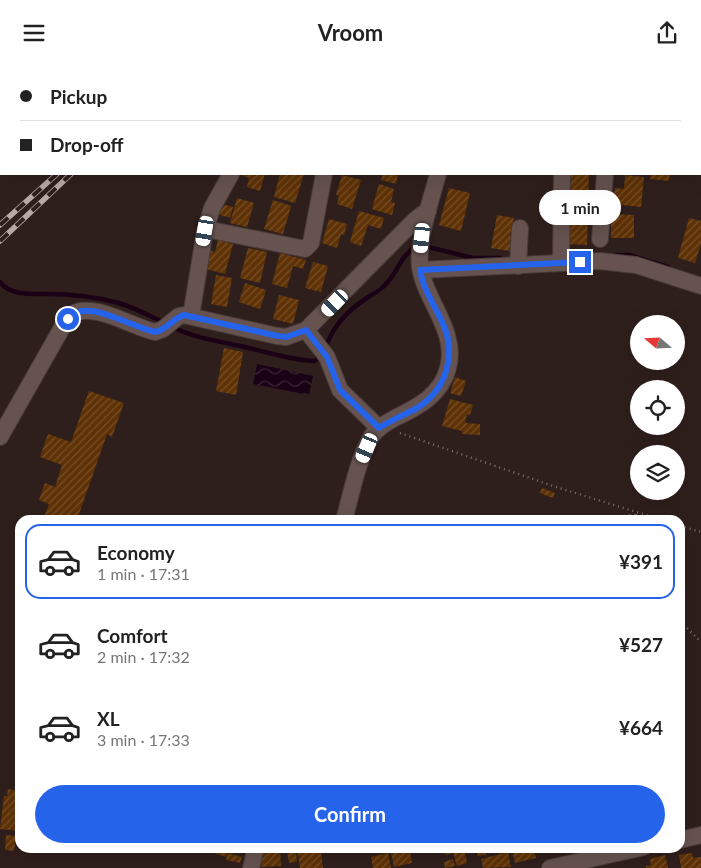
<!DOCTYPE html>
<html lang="en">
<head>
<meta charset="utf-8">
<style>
  body { margin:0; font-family:Lato,sans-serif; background:#f2f2f2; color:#222; height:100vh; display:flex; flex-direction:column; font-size:19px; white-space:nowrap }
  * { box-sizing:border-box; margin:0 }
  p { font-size:16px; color:#767676 }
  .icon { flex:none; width:28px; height:28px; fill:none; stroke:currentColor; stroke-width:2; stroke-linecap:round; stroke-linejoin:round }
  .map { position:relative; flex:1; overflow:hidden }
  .details { position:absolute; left:15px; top:450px; width:670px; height:338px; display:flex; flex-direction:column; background:#fff; border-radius:15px; box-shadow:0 5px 20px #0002 }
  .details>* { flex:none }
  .hud { position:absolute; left:0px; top:0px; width:701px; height:110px; box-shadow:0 5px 20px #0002; display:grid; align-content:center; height:110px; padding:0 20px; background:#fff }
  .needle { width:32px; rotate:289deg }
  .tools { position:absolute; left:630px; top:250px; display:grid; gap:10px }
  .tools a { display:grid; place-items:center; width:55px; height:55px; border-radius:50%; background:#fff; box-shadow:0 5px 20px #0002; font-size:25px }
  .end { position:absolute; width:22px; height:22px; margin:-11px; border:6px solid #2563eb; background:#fff; box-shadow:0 0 0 2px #fff }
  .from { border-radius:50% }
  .bubble { position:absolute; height:35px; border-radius:18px; background:#fff; box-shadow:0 5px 20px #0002; font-size:16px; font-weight:700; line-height:35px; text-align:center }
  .car { position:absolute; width:15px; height:30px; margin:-15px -8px; border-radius:6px; box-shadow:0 0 4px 1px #0007; background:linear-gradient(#fff 24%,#345 0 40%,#fff 0 76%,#345 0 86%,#fff 0) }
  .hud b { display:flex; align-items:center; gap:18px; height:48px; font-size:19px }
  .hud b+b { border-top:1px solid #e0e0e0 }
  .hud i { width:12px; height:12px; background:#222 }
  ul { padding:9px 0 0; list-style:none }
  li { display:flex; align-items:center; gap:15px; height:75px; margin:0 10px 8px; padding:0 10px; border:2px solid transparent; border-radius:15px }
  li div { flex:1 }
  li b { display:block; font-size:19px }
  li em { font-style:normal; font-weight:700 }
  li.on { border-color:#2563eb }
  li>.icon { width:45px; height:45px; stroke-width:1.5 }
  .cta { display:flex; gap:10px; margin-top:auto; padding:10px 20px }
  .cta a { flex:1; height:58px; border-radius:30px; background:#2563eb; color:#fff; font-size:20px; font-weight:700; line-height:58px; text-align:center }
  header { display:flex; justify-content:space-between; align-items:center; height:65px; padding:0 20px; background:#fff; font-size:22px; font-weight:700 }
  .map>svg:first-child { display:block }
</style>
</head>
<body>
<header><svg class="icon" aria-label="menu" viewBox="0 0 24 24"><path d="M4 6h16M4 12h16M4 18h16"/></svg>Vroom<svg class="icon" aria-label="share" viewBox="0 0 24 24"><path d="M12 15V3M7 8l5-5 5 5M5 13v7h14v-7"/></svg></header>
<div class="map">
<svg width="701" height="803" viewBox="0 0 701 803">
  <defs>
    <pattern id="water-waves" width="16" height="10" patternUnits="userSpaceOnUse" patternTransform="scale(1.25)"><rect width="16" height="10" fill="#1a0115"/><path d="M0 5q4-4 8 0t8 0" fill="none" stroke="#3b2536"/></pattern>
    <pattern id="building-hatch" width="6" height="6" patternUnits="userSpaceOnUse" patternTransform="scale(1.25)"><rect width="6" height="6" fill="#5f3205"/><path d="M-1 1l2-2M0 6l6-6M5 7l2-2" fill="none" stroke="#764f29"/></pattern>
  </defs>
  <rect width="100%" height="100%" fill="#2f1f1c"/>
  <polygon fill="url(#water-waves)" points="257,299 313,311 309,330 253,319"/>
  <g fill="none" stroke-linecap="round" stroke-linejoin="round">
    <g stroke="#1a0115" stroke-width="4.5">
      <polyline points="424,181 473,193 500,193"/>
      <polyline points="565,189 590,189"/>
      <polyline points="615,190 629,190 668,202"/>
      <path d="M0,217C10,231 32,229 47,229C71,229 96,232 119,238C135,243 150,251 165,258"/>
      <path d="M172,262C193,272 213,275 235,280C262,285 287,295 315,296L322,289"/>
      <path d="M326,282C332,263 347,246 364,235C370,230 377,228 383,222C398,209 399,191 417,181"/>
    </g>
  </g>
  <g fill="url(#building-hatch)">
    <polygon points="244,109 265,109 260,126 247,122 249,113 243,111"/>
    <polygon points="280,109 304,109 295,138 274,132"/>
    <polygon points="383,109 398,109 396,119 381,115"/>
    <polygon points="570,109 589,109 588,140 569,140"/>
    <polygon points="651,109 670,109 669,116 650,114"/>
    <polygon points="342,110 361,115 352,144 337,139 339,131 336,130"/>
    <polygon points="625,110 644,112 641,142 613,139 615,123 624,124"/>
    <polygon points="379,119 394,124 391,137 395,138 392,150 372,144"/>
    <polygon points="449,123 470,128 461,166 439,160"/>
    <polygon points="237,133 254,138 247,162 230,158"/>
    <polygon points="273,135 291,141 283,169 264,164"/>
    <polygon points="221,139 233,142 230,153 217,149"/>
    <polygon points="359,146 384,153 381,164 368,160 361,181 350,177"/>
    <polygon points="611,149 634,150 634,173 611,173"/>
    <polygon points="497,150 514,153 510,171 517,172 514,187 491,183"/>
    <polygon points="567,150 588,150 587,180 566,179"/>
    <polygon points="689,153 701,156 701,178 695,198 678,193"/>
    <polygon points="329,154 347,159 344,170 341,169 337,183 322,178"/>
    <polygon points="218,175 233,179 225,209 206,204 210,185 215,187"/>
    <polygon points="248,183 267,187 260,218 240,213"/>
    <polygon points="280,188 306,195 303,204 293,201 287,223 272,219"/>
    <polygon points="313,197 328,201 321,227 305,223"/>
    <polygon points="216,210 232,213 227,242 211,239"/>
    <polygon points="245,218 266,225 260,244 239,237"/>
    <polygon points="279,230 299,235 293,259 273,254"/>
    <polygon points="224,283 243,287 236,330 216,326"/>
    <polygon points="455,312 466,316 461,331 450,328"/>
    <polygon points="89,326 124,338 112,372 107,369 77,455 43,455 49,439 39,435 45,418 55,422 62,400 40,392 48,369 71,377"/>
    <polygon points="450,334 473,340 470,350 467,349 465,358 480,359 480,370 462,369 462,366 442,361"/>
    <polygon points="542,423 555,428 553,433 540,428"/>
    <polygon points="8,724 20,726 20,766 0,764 4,731 7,731"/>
    <polygon points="6,770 16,771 14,786 5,785"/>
    <polygon points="209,782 229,782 226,792 208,786"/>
    <polygon points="297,782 320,782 323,803 300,803"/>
    <polygon points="390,782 409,782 412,798 394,802"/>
    <polygon points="417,782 435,782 435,786 418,788"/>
    <polygon points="443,782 474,782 474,785 465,787 467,798 457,801 453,788 445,790"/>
    <polygon points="476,782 484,782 486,790 478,791"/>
    <polygon points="511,782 533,782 536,793 515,798"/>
    <polygon points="280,784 281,801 260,802 259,785"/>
    <polygon points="296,786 297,797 289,798 287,787"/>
    <polygon points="508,787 511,802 483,803 481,794"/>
    <polygon points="228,788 242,792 240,798 226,795"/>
    <polygon points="388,788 391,803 373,803 371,792"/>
    <polygon points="692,788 693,793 701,792 701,803 681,803 679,790"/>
    <polygon points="665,790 668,803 646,803 646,801 651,800 650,794"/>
    <polygon points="453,794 455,801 445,803 444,797"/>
  </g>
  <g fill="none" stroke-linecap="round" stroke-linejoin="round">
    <g stroke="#483b38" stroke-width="18">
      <g id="minor">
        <polyline points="503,0 503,1"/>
        <polyline points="129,1 130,0"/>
        <polyline points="294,1 294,0"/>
        <polyline points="459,1 460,0"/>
        <polyline points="700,74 701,74"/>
        <polyline points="206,164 305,184 311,178 324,109"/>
        <polyline points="600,174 605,109"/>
        <polyline points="561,198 562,109"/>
        <polyline points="518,201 520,163"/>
        <polyline points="421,205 600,196 636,200 701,221"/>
        <polyline points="191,251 205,166 212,143 231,109"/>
        <polyline points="306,265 327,292 340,325 379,363"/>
        <path d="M0,372L63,261C67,254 73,247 81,246C104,243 133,262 155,267L163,264L179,251L184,250L277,271L286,272L306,265L415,155L424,148L428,146"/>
        <path d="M344,455C351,431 358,393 371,372C377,363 386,358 395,353C418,342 441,330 448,303C458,266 425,236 420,202C417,177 431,134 438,109"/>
        <polyline points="680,775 701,770"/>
        <polyline points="251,803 256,782"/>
        <polyline points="550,803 644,782"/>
      </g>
    </g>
    <g stroke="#7e706d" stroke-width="2.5" stroke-dasharray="1 4" stroke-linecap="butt">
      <polyline points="656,1 656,0"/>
      <polyline points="400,368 553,421 662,455"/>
      <polyline points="628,455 631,446"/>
      <polyline points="635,455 636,447"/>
      <polyline points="680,461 701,467"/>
      <polyline points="680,556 701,577"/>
    </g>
    <use href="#minor" stroke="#665350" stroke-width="16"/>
    <g stroke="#b6a9a6" stroke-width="5.5">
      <g id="rail">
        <polyline points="151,1 152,0"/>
        <polyline points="163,1 164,0"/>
        <polyline points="0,160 57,109"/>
        <polyline points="0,176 71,109"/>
      </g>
    </g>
    <use href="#rail" stroke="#2f1f1c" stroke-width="4" stroke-dasharray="11" stroke-linecap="butt"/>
  </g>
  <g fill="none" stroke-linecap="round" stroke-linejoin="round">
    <path stroke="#2563eb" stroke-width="6" d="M68,254C72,251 76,247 82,246C105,244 133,262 155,267C167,265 173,253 184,250L278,271L286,272L306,265L327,292L340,325L379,363C391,355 404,350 417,343C446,325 457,290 443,259C435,241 423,224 420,205L580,197"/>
  </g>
</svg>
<div class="tools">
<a><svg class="needle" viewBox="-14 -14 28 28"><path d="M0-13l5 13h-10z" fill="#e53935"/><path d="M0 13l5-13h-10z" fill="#767676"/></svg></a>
<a><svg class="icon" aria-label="locate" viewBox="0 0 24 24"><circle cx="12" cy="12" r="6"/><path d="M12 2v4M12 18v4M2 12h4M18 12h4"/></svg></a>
<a><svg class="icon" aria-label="layers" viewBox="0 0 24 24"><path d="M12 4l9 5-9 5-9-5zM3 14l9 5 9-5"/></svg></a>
</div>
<i class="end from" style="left:68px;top:254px"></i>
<i class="end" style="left:580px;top:197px"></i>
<div class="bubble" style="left:539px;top:125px;width:82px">1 min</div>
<i class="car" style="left:205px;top:166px;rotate:190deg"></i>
<i class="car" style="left:422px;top:173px;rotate:186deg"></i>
<i class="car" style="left:335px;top:238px;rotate:224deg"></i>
<i class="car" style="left:367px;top:383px;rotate:203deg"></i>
<div class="hud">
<b><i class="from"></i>Pickup</b>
<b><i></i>Drop-off</b>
</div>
<section class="details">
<ul>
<li class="on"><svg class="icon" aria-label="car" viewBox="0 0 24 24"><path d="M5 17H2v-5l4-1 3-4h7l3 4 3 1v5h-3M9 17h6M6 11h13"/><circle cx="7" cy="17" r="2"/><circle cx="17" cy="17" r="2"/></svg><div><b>Economy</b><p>1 min · 17:31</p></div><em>¥391</em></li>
<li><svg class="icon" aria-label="car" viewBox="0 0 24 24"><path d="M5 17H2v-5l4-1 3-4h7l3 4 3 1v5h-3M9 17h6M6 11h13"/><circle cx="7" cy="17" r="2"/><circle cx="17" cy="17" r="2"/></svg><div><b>Comfort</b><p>2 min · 17:32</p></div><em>¥527</em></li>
<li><svg class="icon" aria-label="car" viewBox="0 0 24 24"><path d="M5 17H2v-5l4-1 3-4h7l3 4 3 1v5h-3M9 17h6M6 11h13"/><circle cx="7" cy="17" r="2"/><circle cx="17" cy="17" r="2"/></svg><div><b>XL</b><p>3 min · 17:33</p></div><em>¥664</em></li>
</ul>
<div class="cta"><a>Confirm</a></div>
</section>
</div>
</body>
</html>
